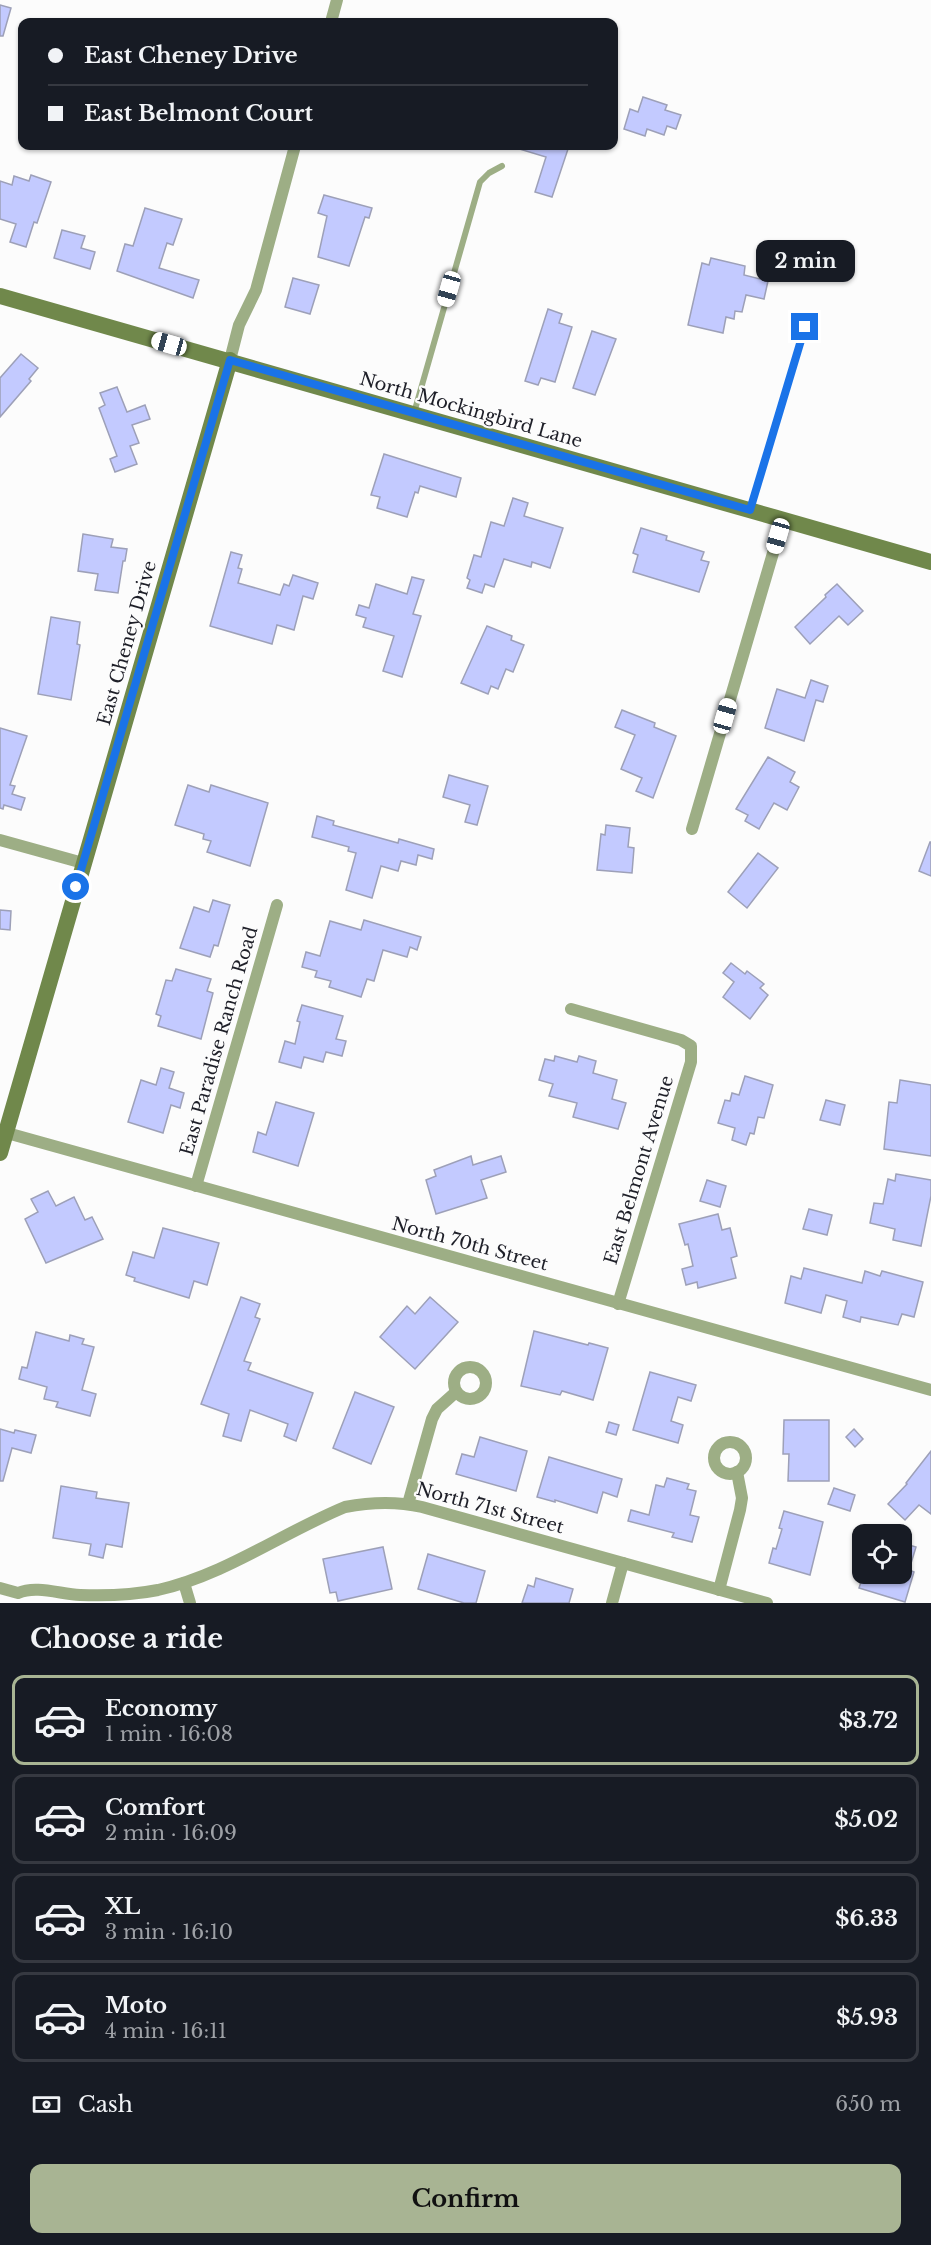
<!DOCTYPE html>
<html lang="en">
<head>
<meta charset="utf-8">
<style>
  body { margin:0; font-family:"Libre Baskerville",serif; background:#20242c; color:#f1f3f6; height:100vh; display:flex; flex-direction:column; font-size:22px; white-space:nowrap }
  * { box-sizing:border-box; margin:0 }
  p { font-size:20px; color:#9ea1a6 }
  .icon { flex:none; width:33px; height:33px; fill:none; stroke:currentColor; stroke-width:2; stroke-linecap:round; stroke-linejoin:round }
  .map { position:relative; height:1603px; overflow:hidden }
  .side { display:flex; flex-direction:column; background:#171b24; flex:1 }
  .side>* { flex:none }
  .banner { position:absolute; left:18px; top:18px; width:600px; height:132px; border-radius:12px; box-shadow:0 2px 4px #0004; display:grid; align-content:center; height:132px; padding:0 30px; background:#171b24 }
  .buttons { position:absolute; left:852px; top:1524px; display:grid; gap:12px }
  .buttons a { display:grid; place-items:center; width:60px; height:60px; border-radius:12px; background:#171b24; box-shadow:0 2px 4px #0004; font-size:30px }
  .end { position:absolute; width:27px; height:27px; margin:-14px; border:8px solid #1a73e8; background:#fff; box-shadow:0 0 0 3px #fff }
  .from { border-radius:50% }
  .bubble { position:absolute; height:42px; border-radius:12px; background:#171b24; box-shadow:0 2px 4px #0004; font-size:20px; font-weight:800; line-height:42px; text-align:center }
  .car { position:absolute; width:18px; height:36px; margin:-18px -9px; border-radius:8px; box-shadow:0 0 4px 2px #0007; background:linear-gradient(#fff 24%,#345 0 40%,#fff 0 76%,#345 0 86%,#fff 0) }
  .banner b { display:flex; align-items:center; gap:21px; height:57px; font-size:22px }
  .banner b+b { border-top:2px solid #363941 }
  .banner i { width:15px; height:15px; background:#f1f3f6 }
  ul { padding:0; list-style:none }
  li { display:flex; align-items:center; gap:18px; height:90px; margin:0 12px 9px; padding:0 18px; border:3px solid #363941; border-radius:12px }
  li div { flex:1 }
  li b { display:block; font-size:22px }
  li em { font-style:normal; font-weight:800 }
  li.active { border-color:#a8b493 }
  li>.icon { width:54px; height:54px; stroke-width:1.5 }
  h2 { padding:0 30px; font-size:27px; line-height:72px }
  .pay { display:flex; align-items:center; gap:15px; height:66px; padding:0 30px; font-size:22px }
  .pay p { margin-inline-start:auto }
  .primary-button { display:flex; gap:12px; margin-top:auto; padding:12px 30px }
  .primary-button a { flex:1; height:69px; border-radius:12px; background:#a8b493; color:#111; font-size:24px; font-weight:800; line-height:69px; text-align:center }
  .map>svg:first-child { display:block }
</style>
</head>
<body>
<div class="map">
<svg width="931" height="1603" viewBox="0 0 931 1603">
  <rect width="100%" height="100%" fill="#fcfcfc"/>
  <g fill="#c3caff" stroke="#9da0b8" stroke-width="1.5">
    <polygon points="0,5 11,8 3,36 0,36"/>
    <polygon points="643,97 667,105 665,110 681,115 676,129 667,126 664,135 647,129 645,136 624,129 630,109 638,112"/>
    <polygon points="516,146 569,146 552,197 535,192 546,157 516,148"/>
    <polygon points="31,175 51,182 37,223 34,222 26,247 10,242 16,224 0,219 0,181 12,185 14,176 29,181"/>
    <polygon points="324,195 372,208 369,218 365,217 349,266 318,257 327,216 318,213"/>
    <polygon points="145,208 182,219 173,245 167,243 159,268 199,280 193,298 117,271 125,244 133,246"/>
    <polygon points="62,230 85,236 81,248 95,252 90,269 54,258"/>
    <polygon points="711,258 745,266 744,275 768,281 764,299 746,295 742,312 735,311 734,319 726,317 723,333 688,325 702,263 709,265"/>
    <polygon points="293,278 319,285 310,314 285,307"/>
    <polygon points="548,309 562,314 559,323 572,327 555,382 541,378 538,385 525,381"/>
    <polygon points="592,331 616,339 595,395 573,388"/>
    <polygon points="21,354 38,368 29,379 31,381 0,417 0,378"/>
    <polygon points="117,387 127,412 145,405 150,419 132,425 139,443 130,446 137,464 115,472 110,459 117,456 99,408 105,405 100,393"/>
    <polygon points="384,454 461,478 456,497 420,486 418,493 415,492 407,517 377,508 380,497 371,495"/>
    <polygon points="513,498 528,503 524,516 563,528 550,568 532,562 531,567 504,559 494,587 485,584 482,593 467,588 470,580 467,578 474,555 481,557 491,522 504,526"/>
    <polygon points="641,528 667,536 666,540 704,552 701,560 709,562 699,592 633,572 638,555 633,553"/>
    <polygon points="83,534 113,539 111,547 127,549 125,561 123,561 118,593 95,590 98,574 78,571"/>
    <polygon points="231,552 242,555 238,568 242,569 238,583 280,595 284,584 289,586 293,575 318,583 313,599 303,596 294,630 277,625 272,644 210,626"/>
    <polygon points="412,577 424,580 413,614 421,616 402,677 383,671 394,636 363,627 366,618 356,615 359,605 369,608 376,584 407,594"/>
    <polygon points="837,584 863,611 848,625 839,616 810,644 795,627 826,597 825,595"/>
    <polygon points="51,617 80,622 77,644 80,645 71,700 38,694"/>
    <polygon points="487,626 512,636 511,640 524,645 513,672 506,669 498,689 491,686 488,694 461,683"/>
    <polygon points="811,680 828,686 823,702 816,700 804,741 765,728 777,689 805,698"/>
    <polygon points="622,710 655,723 654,727 676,736 653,798 636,791 642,778 621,769 635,735 615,727"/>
    <polygon points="0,728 27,736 10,785 15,786 12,794 25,798 21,810 4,805 3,809 0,808"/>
    <polygon points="768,757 795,772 790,782 799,787 787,810 774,803 759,829 745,821 748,815 736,809"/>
    <polygon points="449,775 488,786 477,825 465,822 470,805 443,797"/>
    <polygon points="188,785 209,792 211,785 268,803 250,866 207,852 211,841 203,839 204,834 175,825"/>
    <polygon points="317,816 334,821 333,825 398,843 399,839 434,849 432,859 418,855 416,865 401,861 398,871 381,866 372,898 346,890 356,853 348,851 349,847 312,837"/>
    <polygon points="606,825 630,828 628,847 634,848 632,873 597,870 601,834 605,835"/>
    <polygon points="930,842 931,842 931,876 919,871"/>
    <polygon points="758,853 778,868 747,908 728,892"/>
    <polygon points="213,900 230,905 218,946 214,945 210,957 180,948 194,907 209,912"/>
    <polygon points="0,910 11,911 10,930 0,929"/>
    <polygon points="364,920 421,937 417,950 410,947 407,957 383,950 374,981 367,979 361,997 329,987 331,981 315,977 317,971 302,967 306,952 320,956 330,921 361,930"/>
    <polygon points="731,963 745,974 747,971 764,984 760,988 768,995 750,1019 723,997 734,982 723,973"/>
    <polygon points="176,969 211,979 207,991 213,993 201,1039 158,1026 161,1016 156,1014 166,980 172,981"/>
    <polygon points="302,1005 343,1016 336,1039 346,1041 342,1056 326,1052 323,1062 304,1057 301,1068 279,1062 285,1041 295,1044 300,1022 297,1021"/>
    <polygon points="555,1056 577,1062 579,1056 596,1061 593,1073 617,1080 612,1099 626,1103 618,1129 573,1117 577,1103 549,1096 553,1084 539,1080 545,1059 554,1061"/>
    <polygon points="161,1068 174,1072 169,1088 184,1093 180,1108 171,1105 163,1133 128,1122 141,1080 156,1085"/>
    <polygon points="745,1076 773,1085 764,1118 758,1117 754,1134 750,1133 746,1145 732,1140 735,1128 718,1123 725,1100 730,1101 732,1093 739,1095"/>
    <polygon points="900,1080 931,1085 931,1156 884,1149 889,1102 897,1103"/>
    <polygon points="826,1100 845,1105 840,1125 820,1120"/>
    <polygon points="276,1102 314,1113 298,1166 253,1152 258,1132 266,1135"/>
    <polygon points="471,1156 473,1165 501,1156 506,1172 481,1180 487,1198 436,1214 426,1180 436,1176 434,1170"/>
    <polygon points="896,1174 931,1180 931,1196 921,1246 893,1240 895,1229 870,1223 874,1203 883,1204 888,1179 895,1181"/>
    <polygon points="707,1180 726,1186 720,1207 700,1201"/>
    <polygon points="48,1191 56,1206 74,1197 85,1220 92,1217 103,1239 46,1263 25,1219 38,1212 31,1199"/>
    <polygon points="809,1209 832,1215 827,1235 803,1229"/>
    <polygon points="718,1214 722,1230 730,1228 737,1256 731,1258 736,1278 698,1288 697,1282 686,1285 682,1269 693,1266 688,1244 685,1245 679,1224"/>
    <polygon points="163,1228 219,1243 207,1285 194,1281 189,1298 134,1281 135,1278 126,1275 133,1252 154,1258"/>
    <polygon points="804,1268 862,1283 865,1271 880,1276 882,1271 923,1282 914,1317 902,1314 898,1325 861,1317 860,1322 843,1317 847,1301 826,1295 821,1313 785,1303 791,1276 801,1279"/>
    <polygon points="241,1297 260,1304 255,1317 260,1319 244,1361 251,1363 248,1370 313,1393 296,1441 284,1436 288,1424 250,1410 241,1441 223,1436 229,1414 201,1404"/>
    <polygon points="430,1297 458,1322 415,1369 380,1337 407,1306 415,1314"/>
    <polygon points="534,1331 588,1345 589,1343 608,1348 593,1400 562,1391 560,1395 521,1386"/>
    <polygon points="36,1332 69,1341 70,1335 84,1339 82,1344 94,1347 82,1390 96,1394 90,1416 56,1407 58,1402 44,1399 47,1387 19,1379 22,1367 27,1368"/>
    <polygon points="650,1372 696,1385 691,1401 678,1397 671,1421 683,1425 678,1443 633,1430"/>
    <polygon points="355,1392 394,1407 371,1464 333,1448"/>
    <polygon points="784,1420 829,1420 829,1481 788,1481 789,1454 783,1454"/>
    <polygon points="609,1422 619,1425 616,1435 606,1432"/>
    <polygon points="0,1429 14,1433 15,1430 36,1435 31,1453 12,1448 3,1481 0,1481"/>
    <polygon points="854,1429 863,1439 855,1447 846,1437"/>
    <polygon points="480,1437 527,1451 516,1491 456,1474 462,1454 474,1457"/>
    <polygon points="931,1451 931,1514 919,1505 905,1520 888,1504 907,1484 906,1483"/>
    <polygon points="549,1457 622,1479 617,1497 603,1492 597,1513 555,1500 555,1502 537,1497"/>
    <polygon points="667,1478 689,1484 687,1489 696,1491 690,1515 699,1517 692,1542 672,1537 674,1533 628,1521 631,1510 649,1515 656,1485 664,1487"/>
    <polygon points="61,1486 97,1492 96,1498 129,1503 122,1547 106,1544 103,1558 89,1555 91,1544 53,1538"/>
    <polygon points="834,1488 855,1495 850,1511 828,1504"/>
    <polygon points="784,1511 823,1522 810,1575 769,1563 773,1548 776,1549 782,1529 779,1528"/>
    <polygon points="902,1543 916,1547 909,1570 914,1572 905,1602 859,1588 863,1576 867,1577 868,1574 902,1574"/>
    <polygon points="383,1547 392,1589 338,1601 336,1592 330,1593 323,1559"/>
    <polygon points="428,1554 485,1571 476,1603 464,1603 418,1589"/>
    <polygon points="536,1578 573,1589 569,1603 522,1603 528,1585 534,1587"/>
  </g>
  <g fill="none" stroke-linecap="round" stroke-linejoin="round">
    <g stroke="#9dae85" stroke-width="6">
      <polyline points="414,413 480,182 489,173 502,166"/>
      <polyline points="750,510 805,326"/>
    </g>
    <g stroke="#9dae85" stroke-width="12">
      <polyline points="331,22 337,0"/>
      <polyline points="230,360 239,325 256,290 295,146"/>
      <polyline points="692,829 783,519"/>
      <polyline points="0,840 83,863"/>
      <polyline points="571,1009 681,1040 691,1046 691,1062 618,1304"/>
      <polyline points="0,1131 931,1390"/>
      <polyline points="196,1186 277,905"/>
      <circle cx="470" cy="1383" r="16"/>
      <circle cx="730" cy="1458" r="16"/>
      <polyline points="408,1504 432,1419 437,1409 456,1392"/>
      <polyline points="184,1583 190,1603"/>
      <path d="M0,1588L18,1593C36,1585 60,1594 80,1595C106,1596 133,1595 158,1590C225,1575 282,1533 345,1507C371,1502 396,1501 422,1507L767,1603"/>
      <polyline points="719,1590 740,1510 742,1498 737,1472"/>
      <polyline points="612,1603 623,1563"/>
    </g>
    <g stroke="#70884b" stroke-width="16">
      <polyline points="0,296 931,562"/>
      <polyline points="0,1153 230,360"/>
    </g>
  </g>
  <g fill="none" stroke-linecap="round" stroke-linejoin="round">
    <polyline stroke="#1a73e8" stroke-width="8" points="76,887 230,360 750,510 805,327"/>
  </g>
  <g text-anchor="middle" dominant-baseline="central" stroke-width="4.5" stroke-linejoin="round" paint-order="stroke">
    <g font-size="18" fill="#1e1f28" stroke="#fcfcfc">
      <text transform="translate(471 410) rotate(16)">North Mockingbird Lane</text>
      <text transform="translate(127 643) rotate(-74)">East Cheney Drive</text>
      <text transform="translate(219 1041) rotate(-74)">East Paradise Ranch Road</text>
      <text transform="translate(639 1170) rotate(-73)">East Belmont Avenue</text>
      <text transform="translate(470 1244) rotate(15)">North 70th Street</text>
      <text transform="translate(490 1508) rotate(15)">North 71st Street</text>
    </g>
  </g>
</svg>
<div class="buttons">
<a><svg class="icon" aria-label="locate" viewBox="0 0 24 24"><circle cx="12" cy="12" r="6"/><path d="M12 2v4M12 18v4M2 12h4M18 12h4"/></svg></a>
</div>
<i class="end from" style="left:76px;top:887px"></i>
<i class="end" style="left:805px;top:327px"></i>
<div class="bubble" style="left:756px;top:240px;width:99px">2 min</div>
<i class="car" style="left:449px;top:289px;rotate:196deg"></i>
<i class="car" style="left:169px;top:344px;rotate:286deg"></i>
<i class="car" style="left:778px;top:536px;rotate:196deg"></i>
<i class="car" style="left:725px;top:716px;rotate:16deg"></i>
<div class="banner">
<b><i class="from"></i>East Cheney Drive</b>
<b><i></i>East Belmont Court</b>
</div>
</div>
<section class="side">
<h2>Choose a ride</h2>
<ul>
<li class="active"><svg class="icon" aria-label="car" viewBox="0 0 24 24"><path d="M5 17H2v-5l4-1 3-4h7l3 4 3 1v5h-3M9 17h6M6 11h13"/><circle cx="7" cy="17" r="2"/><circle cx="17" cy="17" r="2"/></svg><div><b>Economy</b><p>1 min · 16:08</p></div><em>$3.72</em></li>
<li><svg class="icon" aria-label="car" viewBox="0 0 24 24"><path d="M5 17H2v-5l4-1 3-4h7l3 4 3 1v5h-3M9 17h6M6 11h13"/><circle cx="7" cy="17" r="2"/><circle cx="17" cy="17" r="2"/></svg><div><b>Comfort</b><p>2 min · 16:09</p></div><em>$5.02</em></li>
<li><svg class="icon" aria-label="car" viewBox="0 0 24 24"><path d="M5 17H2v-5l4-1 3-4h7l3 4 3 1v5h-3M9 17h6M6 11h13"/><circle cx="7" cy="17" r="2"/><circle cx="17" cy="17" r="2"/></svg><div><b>XL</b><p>3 min · 16:10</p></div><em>$6.33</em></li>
<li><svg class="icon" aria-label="car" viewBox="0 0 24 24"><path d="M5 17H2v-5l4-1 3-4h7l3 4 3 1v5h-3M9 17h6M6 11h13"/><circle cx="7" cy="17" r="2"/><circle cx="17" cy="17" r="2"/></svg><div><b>Moto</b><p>4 min · 16:11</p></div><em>$5.93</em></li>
</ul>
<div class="pay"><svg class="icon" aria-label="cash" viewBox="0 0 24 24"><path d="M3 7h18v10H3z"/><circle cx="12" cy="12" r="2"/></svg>Cash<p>650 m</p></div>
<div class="primary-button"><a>Confirm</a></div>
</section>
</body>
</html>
